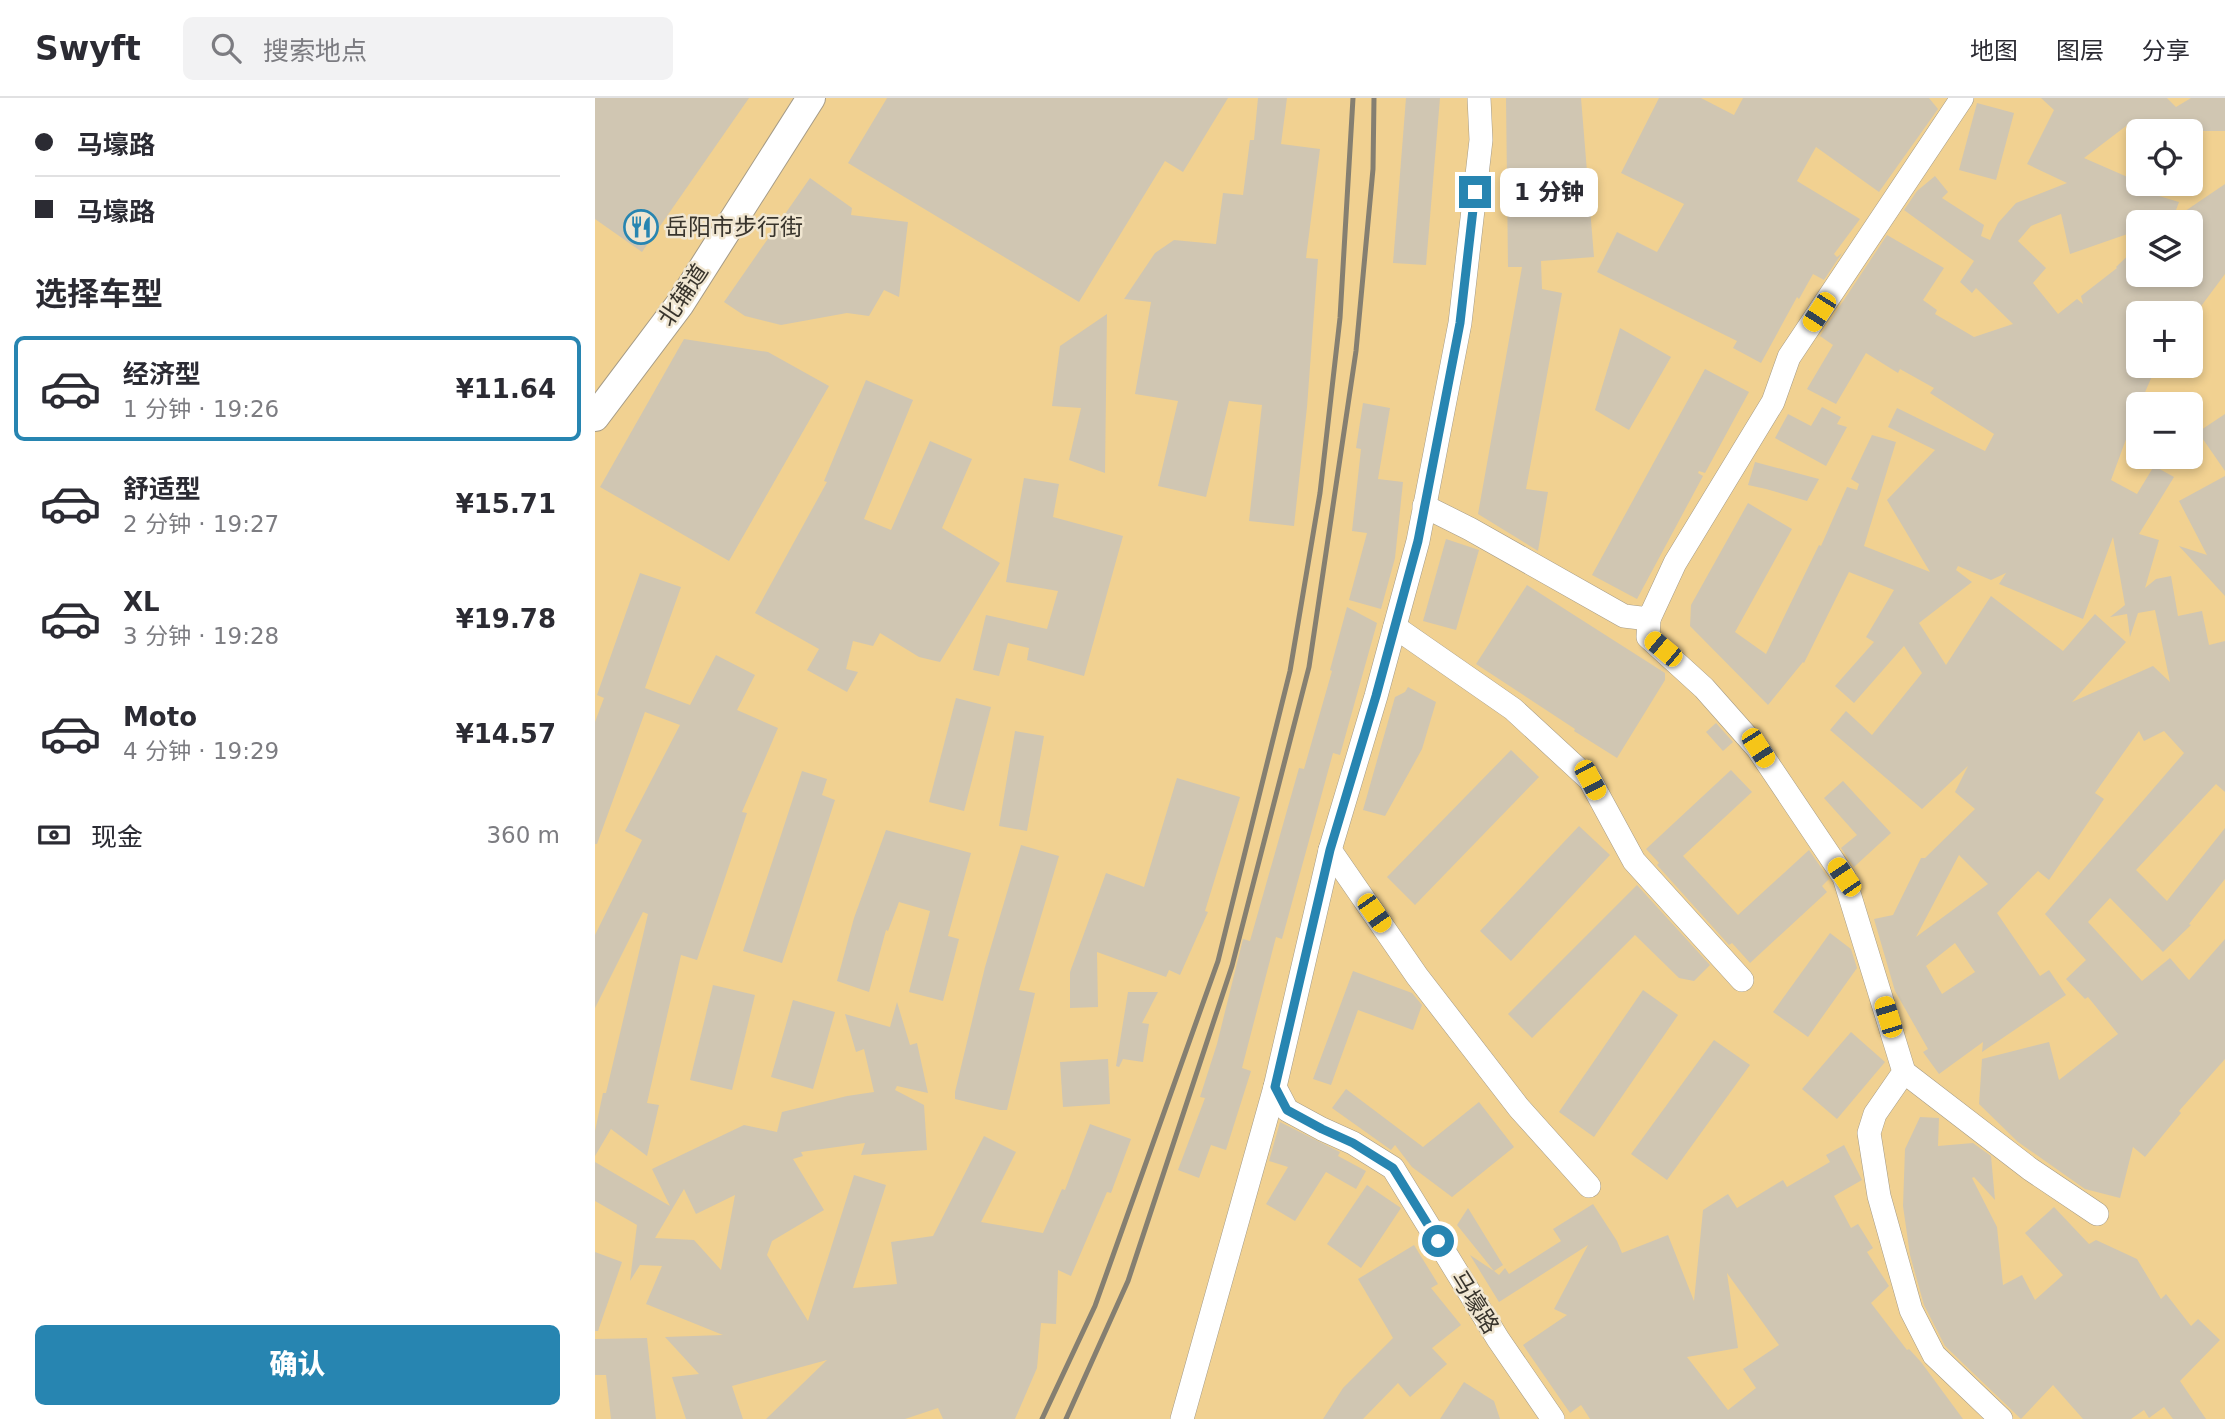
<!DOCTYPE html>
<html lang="zh">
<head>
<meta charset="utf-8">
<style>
  body { margin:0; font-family:"DejaVu Sans","Noto Sans SC",sans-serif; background:#f2f2f3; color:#2b2b33; height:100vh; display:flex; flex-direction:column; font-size:26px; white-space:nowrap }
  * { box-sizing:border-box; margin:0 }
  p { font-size:23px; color:#7c7c81 }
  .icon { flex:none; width:38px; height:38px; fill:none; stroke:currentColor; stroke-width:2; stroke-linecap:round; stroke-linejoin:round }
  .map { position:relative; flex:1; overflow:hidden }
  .panel { display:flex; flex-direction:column; background:#fff; width:595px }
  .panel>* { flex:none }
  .top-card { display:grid; align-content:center; height:154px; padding:0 35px; background:#fff }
  .buttons { position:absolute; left:1531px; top:21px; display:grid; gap:14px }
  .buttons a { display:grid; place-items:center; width:77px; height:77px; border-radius:10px; background:#fff; box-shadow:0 4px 10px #0003; font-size:35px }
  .end { position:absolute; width:32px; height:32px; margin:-16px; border:9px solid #2785b1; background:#fff; box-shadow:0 0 0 4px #fff }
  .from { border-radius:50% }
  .bubble { position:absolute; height:49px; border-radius:10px; background:#fff; box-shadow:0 4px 10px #0003; font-size:23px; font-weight:800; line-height:49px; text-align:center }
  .car { position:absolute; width:21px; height:42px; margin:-21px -10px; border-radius:9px; box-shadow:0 0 5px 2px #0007; background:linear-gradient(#f5c518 24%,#345 0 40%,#f5c518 0 76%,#345 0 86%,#f5c518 0) }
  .top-card b { display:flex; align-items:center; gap:24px; height:66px; font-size:26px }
  .top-card b+b { border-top:2px solid #e1e1e2 }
  .top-card i { width:18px; height:18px; background:#2b2b33 }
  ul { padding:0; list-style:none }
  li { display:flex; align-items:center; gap:21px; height:105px; margin:0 14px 10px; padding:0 21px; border:4px solid transparent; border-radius:10px }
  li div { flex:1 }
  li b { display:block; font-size:26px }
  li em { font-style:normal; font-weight:800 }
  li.on { border-color:#2785b1 }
  li>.icon { width:63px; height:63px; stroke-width:1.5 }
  h2 { padding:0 35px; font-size:32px; line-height:84px }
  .pay { display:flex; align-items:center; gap:18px; height:77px; padding:0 35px; font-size:26px }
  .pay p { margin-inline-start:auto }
  .action { display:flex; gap:14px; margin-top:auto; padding:14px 35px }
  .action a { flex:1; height:80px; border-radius:10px; background:#2785b1; color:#fff; font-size:28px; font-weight:800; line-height:80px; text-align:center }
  header { display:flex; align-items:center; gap:42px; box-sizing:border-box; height:98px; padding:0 35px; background:#fff; border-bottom:2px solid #e1e1e2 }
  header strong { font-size:33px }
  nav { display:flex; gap:38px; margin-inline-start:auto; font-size:24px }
  .search { width:490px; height:63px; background:#f2f2f3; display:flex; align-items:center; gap:18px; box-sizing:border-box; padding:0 24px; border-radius:10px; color:#7c7c81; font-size:26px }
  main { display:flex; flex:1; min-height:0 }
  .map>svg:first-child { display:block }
</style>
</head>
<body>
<header>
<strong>Swyft</strong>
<div class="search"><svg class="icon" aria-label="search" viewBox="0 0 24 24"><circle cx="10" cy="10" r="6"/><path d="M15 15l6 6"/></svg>搜索地点</div>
<nav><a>地图</a><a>图层</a><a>分享</a></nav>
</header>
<main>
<section class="panel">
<div class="top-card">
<b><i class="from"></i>马壕路</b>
<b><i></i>马壕路</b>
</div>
<h2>选择车型</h2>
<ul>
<li class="on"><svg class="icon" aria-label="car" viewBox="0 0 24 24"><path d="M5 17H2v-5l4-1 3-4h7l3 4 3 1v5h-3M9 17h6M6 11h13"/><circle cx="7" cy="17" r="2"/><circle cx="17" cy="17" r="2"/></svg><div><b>经济型</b><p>1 分钟 · 19:26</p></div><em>¥11.64</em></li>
<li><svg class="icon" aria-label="car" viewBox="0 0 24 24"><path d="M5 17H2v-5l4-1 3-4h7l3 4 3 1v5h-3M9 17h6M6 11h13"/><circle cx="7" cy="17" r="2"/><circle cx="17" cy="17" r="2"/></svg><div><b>舒适型</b><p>2 分钟 · 19:27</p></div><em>¥15.71</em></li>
<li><svg class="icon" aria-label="car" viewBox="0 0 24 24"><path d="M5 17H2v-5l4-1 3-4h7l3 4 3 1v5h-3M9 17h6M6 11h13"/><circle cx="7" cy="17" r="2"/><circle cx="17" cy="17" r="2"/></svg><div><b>XL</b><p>3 分钟 · 19:28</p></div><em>¥19.78</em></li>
<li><svg class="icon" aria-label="car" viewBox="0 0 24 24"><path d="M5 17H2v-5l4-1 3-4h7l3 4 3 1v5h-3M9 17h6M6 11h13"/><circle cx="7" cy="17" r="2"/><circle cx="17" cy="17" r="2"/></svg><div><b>Moto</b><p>4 分钟 · 19:29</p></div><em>¥14.57</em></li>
</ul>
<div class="pay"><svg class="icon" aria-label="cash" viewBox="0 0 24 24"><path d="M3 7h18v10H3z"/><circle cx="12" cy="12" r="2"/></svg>现金<p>360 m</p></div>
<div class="action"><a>确认</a></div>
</section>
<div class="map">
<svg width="1630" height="1321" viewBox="0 0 1630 1321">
  <rect width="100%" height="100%" fill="#f0e6d1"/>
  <path fill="#f1d191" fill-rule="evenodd" d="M0,0H1630V1321H0ZM1544,33H1596V86H1544ZM1544,124H1596V177H1544ZM1544,215H1596V268H1544ZM1544,306H1596V359H1544Z"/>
  <g fill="#d0c6b2" fill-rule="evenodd">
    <polygon points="0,0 154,0 47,154 0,121"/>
    <polygon points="292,0 633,0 588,74 570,63 484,204 253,65"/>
    <polygon points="663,0 692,0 686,46 725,51 711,160 723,161 712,309 699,428 654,423 667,307 634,303 611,399 563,388 583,303 540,296 556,204 529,201 560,155 579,142 621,146 628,95 648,97 655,42 659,42"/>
    <polygon points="811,0 845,0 831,167 798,165"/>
    <polygon points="911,0 986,0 999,159 946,163 947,191 967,195 931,391 953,394 943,453 883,416 927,169 913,169"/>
    <polygon points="1064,0 1106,0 1139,17 1148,0 1334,0 1343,11 1284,94 1221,49 1202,83 1265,121 1239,156 1242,159 1247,155 1229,182 1218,176 1204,201 1202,199 1166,265 1138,250 1142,243 1002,174 1022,134 1062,154 1089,106 1026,75"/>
    <path d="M1446,0H1572L1581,9L1596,0H1630V33H1544L1535,25L1489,60L1544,84V92L1584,104L1578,120L1566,124H1544V132L1475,156L1466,116L1436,128L1423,143L1451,170L1438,185L1463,216L1482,201L1488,206L1486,198L1522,170L1521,169L1544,147V177H1596V124H1574L1630,86V176L1601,215H1544V273L1557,278L1545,306H1544L1516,382L1542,396L1559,368L1579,379L1544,436L1564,442L1550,490L1561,481L1576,478L1583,518L1607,513L1614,547L1630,543V694L1621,686L1541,772L1572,803L1630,730V781L1594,826L1596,827L1568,854L1515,800L1493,824L1547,883L1575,860L1594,882L1630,841V961L1584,1013L1586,1015L1550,1059L1538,1049L1525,1100L1490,1091L1423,1044L1384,1006L1387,961L1454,944L1464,982L1523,936L1493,899L1490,901L1471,881L1491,862L1450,816L1589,655L1569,633L1549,643L1544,633L1500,695L1509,701L1454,782L1443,773L1402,815L1445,878L1454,872L1471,897L1387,954L1388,944L1344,976L1328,954L1333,951L1300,893L1279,821L1298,817L1326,760H1330L1380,711L1360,694L1373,668L1327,711L1235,632L1251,613L1277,637L1327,575L1309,548L1259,605L1240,588L1279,544L1271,539L1299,492L1254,474L1209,565L1208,564L1173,607L1095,528L1096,507L1153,405L1197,431L1140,534L1171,556L1224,447L1226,448L1252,389L1262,392L1264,386L1256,381L1277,337L1301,344L1269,448L1335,474L1292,402L1340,352L1293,329L1302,310L1390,353L1399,336L1335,295L1339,290L1305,271L1303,275L1271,255L1241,306L1212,291L1238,247L1225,238L1292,137L1349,170L1328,202L1342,212L1340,216L1379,239L1418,226L1381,190L1377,195L1365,184L1379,163L1309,112L1322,93L1340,78L1353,94L1347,100L1389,127L1386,138L1395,142L1403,125L1421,105L1472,85L1432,66L1459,12ZM1518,439L1530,507L1515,519L1532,516L1535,539L1543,515L1560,512L1575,584L1558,568L1477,604L1531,544L1500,516L1468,553L1396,498L1351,567L1324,525L1377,484L1361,472L1363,468L1396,482L1411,475L1404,486L1488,521ZM1364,757L1393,786L1321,839ZM1360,845L1380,874L1347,896L1331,868Z"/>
    <polygon points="1382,5 1419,15 1401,82 1364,72"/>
    <polygon points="215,80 257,110 256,117 313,124 304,199 289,192 274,218 252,215 186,227 150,218 129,204"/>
    <polygon points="512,216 510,375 474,362 486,310 457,308 465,248"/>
    <polygon points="1025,230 1076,259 1034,332 1000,312"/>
    <polygon points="89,241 173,254 234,288 134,463 5,389"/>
    <polygon points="1110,271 1154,294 1110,375 1104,373 1103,375 1108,378 1042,501 997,477"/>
    <polygon points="271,282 318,302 269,421 296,432 335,343 377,361 347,430 405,465 345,564 324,559 285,535 278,548 258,543 251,571 263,574 252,594 212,572 224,551 160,515 232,384 229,383"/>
    <polygon points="768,305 795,310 783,381 808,384 800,460 786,511 754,502 772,435 757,433 766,351 761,350"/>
    <polygon points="1227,309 1246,319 1242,326 1252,329 1231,368 1180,340 1193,316 1216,328"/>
    <polygon points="1630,316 1630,373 1603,334"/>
    <polygon points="1160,364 1224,381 1212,403 1171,391 1153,387"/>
    <polygon points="1630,378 1630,498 1584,448 1612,457 1584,403"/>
    <polygon points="429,380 464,386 458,419 528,438 489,578 432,562 434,550 413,545 404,578 378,572 391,517 452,531 463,493 411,484"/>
    <polygon points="851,441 884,452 861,532 828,523"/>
    <polygon points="45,475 86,489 50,590 95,607 121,557 160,577 142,612 183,630 147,714 152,715 102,862 86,857 52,1005 64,1007 52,1058 16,1031 0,1058 0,1033 8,995 11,995 53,816 48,814 0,910 0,837 47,742 30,733 85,627 50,614 2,746 0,746 0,624 9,600 2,597"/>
    <polygon points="932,487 1070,575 1070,582 1022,660 979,633 980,631 881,566"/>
    <polygon points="752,509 782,525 745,657 738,655 687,841 681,839 647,970 656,973 631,1052 616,1047 604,1080 583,1072 610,1000 605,999 622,946 648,841 655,843 704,670 709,671 737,573 735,572"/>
    <polygon points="813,589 841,604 827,651 790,718 768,712 800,599 810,594"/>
    <polygon points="361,600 396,609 369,713 334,704"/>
    <polygon points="1121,625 1138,644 1128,653 1111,634"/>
    <polygon points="420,633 449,638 432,733 404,728"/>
    <polygon points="916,652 944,679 820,807 792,779"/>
    <polygon points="1136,672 1157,694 1088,758 1143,817 1214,752 1234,781 1227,788 1232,794 1155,865 1137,845 1134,847 1062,767 1064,765 1051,751"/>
    <polygon points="207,673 232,681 227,697 240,702 187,865 148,853"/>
    <polygon points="582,680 645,699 610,813 613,814 585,877 574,872 571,879 502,854 503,909 475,910 475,874 511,775 549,789"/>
    <polygon points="1248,683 1296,735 1259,769 1246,750 1262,737 1229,700"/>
    <polygon points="984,728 1015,757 916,863 885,833"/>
    <polygon points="291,732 376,755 353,838 364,841 348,903 314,894 335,813 304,804 293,833 291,832 274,894 242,883 259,820"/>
    <polygon points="426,747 464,758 424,892 440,895 412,1012 405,1012 360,1001 360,994 390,869"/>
    <polygon points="1042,787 1115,867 1099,883 1084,880 1040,837 937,940 913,916"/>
    <polygon points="1235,835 1256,851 1262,870 1213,939 1178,914"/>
    <polygon points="758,873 817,895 827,907 818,932 763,912 736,987 718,981"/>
    <polygon points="118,887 160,897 137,992 95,982"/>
    <polygon points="1048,892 1083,917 999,1039 964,1014"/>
    <polygon points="533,894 563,894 547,925 554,926 548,964 528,961 524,969 521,968"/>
    <polygon points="198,902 240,914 218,991 176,979"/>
    <path d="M302,904L315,947L322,945L333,995L302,988L300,992L329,1007L332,1052L266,1057L270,1045L206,1054L208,1058L198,1061L229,1112L177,1143L172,1157L213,1223L259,1077L291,1087L258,1190L302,1186L296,1144L338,1138L389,1038L421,1054L386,1124L448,1135L467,1091L470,1092L495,1026L536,1041L516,1095L512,1094L476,1178L463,1172L461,1226L446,1225L442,1270L420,1321H348L343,1310L310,1321H171L232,1262L137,1288L148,1321H91L77,1279L104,1276L70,1239L128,1237L51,1206L67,1168L45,1167L35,1183L42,1127L0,1103V1064L75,1108L57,1071L149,1027L182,1034L187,1014L252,998L279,994L269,951L261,954L250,916L295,929ZM89,1091L101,1116L140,1097L126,1172L99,1142L60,1140Z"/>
    <polygon points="1256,934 1290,964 1242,1021 1207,991"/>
    <polygon points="1119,942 1155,967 1072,1082 1036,1056"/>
    <polygon points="513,961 515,1006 468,1009 465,964"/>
    <polygon points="751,991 828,1049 884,1004 919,1049 857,1099 817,1069 800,1047 796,1052 737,1010"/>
    <polygon points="1325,1019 1344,1020 1343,1048 1378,1045 1396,1058 1400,1102 1379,1079 1377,1080 1402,1129 1408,1187 1427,1177 1440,1202 1468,1177 1430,1135 1459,1109 1494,1146 1501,1142 1542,1161 1566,1201 1571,1196 1596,1228 1603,1221 1625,1242 1585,1283 1611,1321 1578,1321 1569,1309 1554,1320 1549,1312 1536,1321 1488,1321 1458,1287 1426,1321 1350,1248 1329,1207 1315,1157 1308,1108 1310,1051"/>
    <polygon points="685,1024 745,1054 743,1058 771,1073 761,1091 731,1074 700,1123 671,1106 693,1069 674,1063"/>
    <path d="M1249,1047L1267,1082L1239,1098L1256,1130L1263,1126L1278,1150L1272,1154L1294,1188L1276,1205L1312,1252L1314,1251L1326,1264L1368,1321H995L986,1307L975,1315L928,1247L972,1217L959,1211L993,1147L904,1204L875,1157L899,1173L862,1127L873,1110L908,1167L899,1173L904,1177L910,1170L914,1176L966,1143L958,1131L998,1106L1022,1143L1027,1155L1073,1137L1099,1203L1108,1112L1133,1096L1142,1110L1188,1082L1192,1089L1235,1064L1231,1057ZM1132,1175L1184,1247L1148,1271L1161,1290L1133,1312L1092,1259L1143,1250Z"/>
    <polygon points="772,1087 806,1110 766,1170 732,1146"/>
    <polygon points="819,1147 843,1186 836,1190 866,1227 837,1250 852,1266 815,1299 803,1285 768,1321 728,1321 748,1290 798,1240 763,1181"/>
    <polygon points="0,1154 27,1164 3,1233 0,1233"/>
    <polygon points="52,1240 61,1321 16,1321 11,1277 0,1277 0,1241"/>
    <polygon points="869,1284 899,1303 905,1321 845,1321"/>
  </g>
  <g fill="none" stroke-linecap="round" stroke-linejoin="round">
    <g stroke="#a59b87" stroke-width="24">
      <g id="minor">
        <polyline points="884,0 886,42 865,225 823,443 781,598 735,752 680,989 692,1012 727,1031 758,1045 798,1070 903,1241 958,1321"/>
        <polyline points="829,408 875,431 1029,518 1054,521 1080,465 1178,304 1194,259 1367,0"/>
        <polyline points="1054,521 1053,539 1109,590 1163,651 1249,779 1309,974 1280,1016 1274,1035 1284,1098 1316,1212 1339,1257 1406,1321"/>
        <polyline points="800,529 918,611 995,682 1039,763 1147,882"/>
        <polyline points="735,752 822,878 924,1010 994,1088"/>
        <polyline points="1309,974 1435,1071 1502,1116"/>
        <polyline points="587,1321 680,989"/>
      </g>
    </g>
    <g stroke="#a59b87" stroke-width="30">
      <polyline id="major" points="0,319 85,206 216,0"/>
    </g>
    <use href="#minor" stroke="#fff" stroke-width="23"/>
    <use href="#major" stroke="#fff" stroke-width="28"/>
    <g stroke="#857f71" stroke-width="5">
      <polyline points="447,1321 500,1208 623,863 695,573 725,395 745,220 758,0"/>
      <polyline points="471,1321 533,1183 637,868 714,569 761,253 778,71 779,0"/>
    </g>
  </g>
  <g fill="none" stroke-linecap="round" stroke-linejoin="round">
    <polyline stroke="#2785b1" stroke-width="9" points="843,1143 798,1070 758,1045 727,1031 692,1012 680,989 735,752 781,598 823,443 865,225 880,94"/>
  </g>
  <defs>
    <g id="restaurant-ring" transform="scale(1.75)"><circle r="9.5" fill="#f0e6d1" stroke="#2785b1" stroke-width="1.5"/><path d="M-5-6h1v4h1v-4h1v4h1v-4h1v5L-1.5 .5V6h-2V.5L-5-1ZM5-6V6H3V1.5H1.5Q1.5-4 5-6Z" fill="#2785b1"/></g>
  </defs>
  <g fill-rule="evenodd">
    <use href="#restaurant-ring" x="46" y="129"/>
  </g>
  <g text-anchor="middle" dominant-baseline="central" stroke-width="5" stroke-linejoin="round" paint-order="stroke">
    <g font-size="23" fill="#38342c" stroke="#f0e6d1" text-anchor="start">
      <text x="70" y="129">岳阳市步行街</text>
    </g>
    <g font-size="23" fill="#38342c" stroke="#f0e6d1">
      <text transform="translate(88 197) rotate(-56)">北辅道</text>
      <text transform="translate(880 1204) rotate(58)">马壕路</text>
    </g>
  </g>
</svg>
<div class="buttons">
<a><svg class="icon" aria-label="locate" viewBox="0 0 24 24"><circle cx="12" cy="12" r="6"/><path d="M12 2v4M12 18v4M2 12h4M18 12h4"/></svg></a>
<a><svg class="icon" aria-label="layers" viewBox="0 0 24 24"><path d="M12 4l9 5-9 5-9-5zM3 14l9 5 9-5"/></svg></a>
<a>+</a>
<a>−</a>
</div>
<i class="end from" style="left:843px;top:1143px"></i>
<i class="end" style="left:880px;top:94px"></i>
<div class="bubble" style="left:905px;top:70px;width:98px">1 分钟</div>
<i class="car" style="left:1224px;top:214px;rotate:213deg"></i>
<i class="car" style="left:1068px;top:551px;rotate:310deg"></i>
<i class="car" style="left:1163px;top:650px;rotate:147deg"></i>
<i class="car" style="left:995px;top:682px;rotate:152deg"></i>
<i class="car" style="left:1249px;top:779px;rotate:326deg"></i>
<i class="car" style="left:779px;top:815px;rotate:145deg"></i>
<i class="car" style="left:1293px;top:919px;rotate:343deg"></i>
</div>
</main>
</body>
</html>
